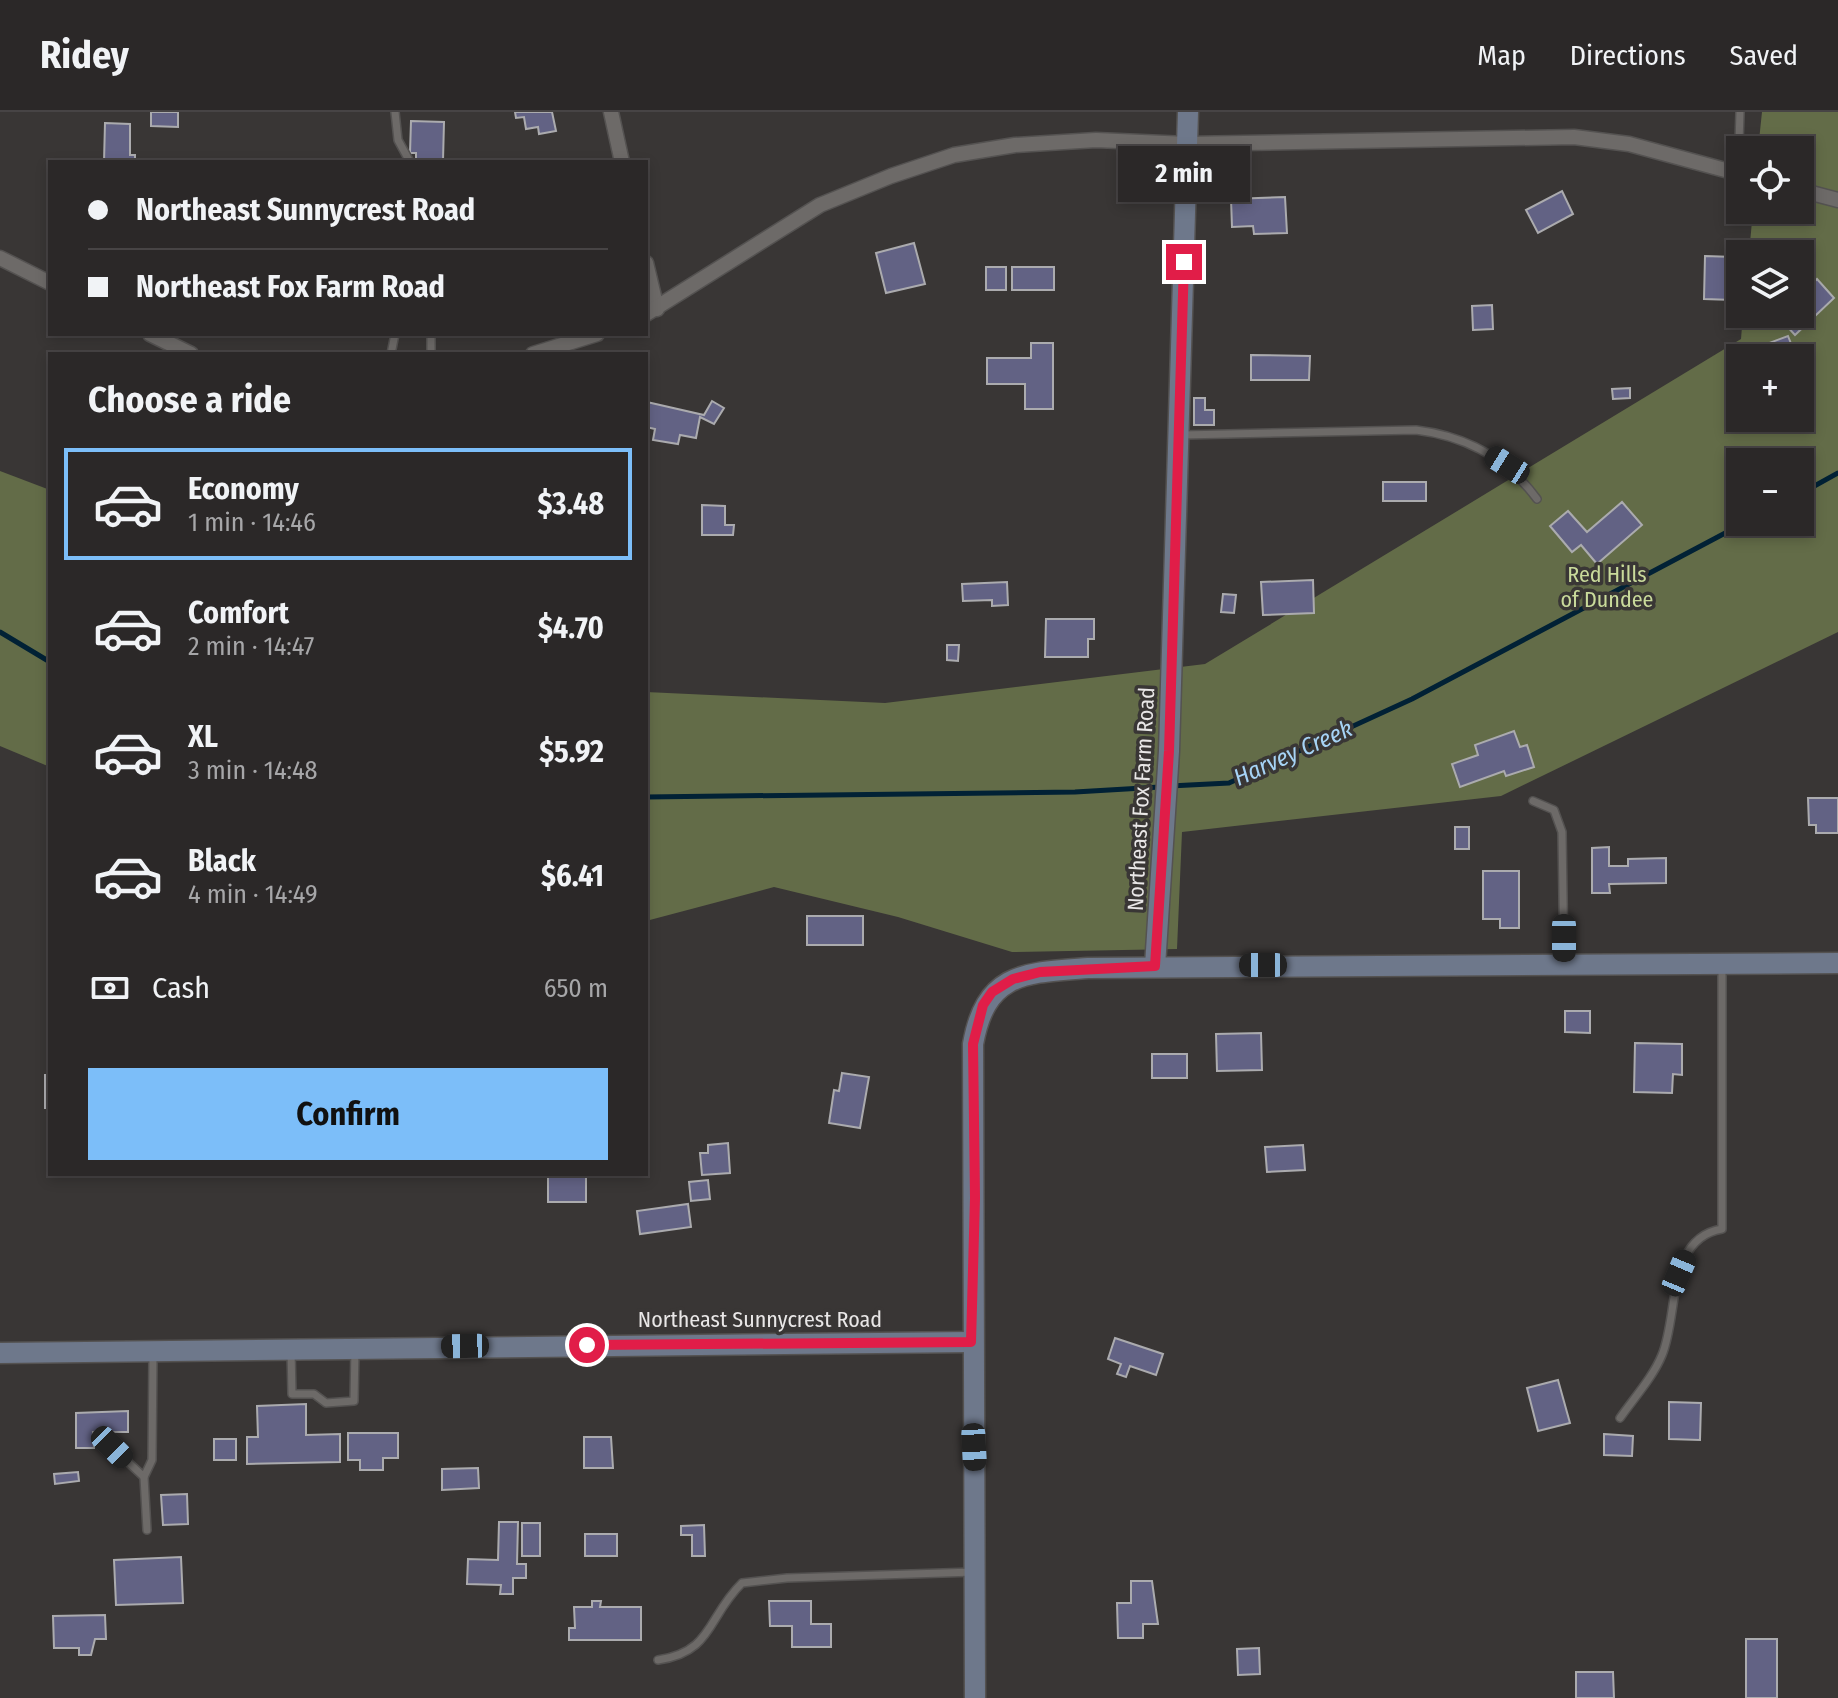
<!DOCTYPE html>
<html lang="en">
<head>
<meta charset="utf-8">
<style>
  body { margin:0; font-family:"Fira Sans Condensed",sans-serif; background:#333030; color:#f1f3f6; height:100vh; display:flex; flex-direction:column; font-size:30px; white-space:nowrap }
  * { box-sizing:border-box; margin:0 }
  p { font-size:26px; color:#a6a6a8 }
  .icon { flex:none; width:44px; height:44px; fill:none; stroke:currentColor; stroke-width:2; stroke-linecap:round; stroke-linejoin:round }
  .map { position:relative; flex:1; overflow:hidden }
  .details { position:absolute; left:48px; top:240px; width:600px; height:824px; display:flex; flex-direction:column; background:#2b2828; border-radius:0px; box-shadow:0 4px 12px #0003,0 0 0 2px #474445 }
  .details>* { flex:none }
  .hud { position:absolute; left:48px; top:48px; width:600px; height:176px; border-radius:0px; box-shadow:0 4px 12px #0003,0 0 0 2px #474445; display:grid; align-content:center; height:176px; padding:0 40px; background:#2b2828 }
  .controls { position:absolute; left:1726px; top:24px; display:grid; gap:16px }
  .controls a { display:grid; place-items:center; width:88px; height:88px; border-radius:0px; background:#2b2828; box-shadow:0 4px 12px #0003,0 0 0 2px #474445; font-size:40px }
  .end { position:absolute; width:36px; height:36px; margin:-18px; border:10px solid #e11d48; background:#fff; box-shadow:0 0 0 4px #fff }
  .from { border-radius:50% }
  .bubble { position:absolute; height:56px; border-radius:0px; background:#2b2828; box-shadow:0 4px 12px #0003,0 0 0 2px #474445; font-size:26px; font-weight:700; line-height:56px; text-align:center }
  .car { position:absolute; width:24px; height:48px; margin:-24px -12px; border-radius:10px; box-shadow:0 0 6px 2px #0007; background:linear-gradient(#222 24%,#8ab4d8 0 40%,#222 0 76%,#8ab4d8 0 86%,#222 0) }
  .hud b { display:flex; align-items:center; gap:28px; height:76px; font-size:30px }
  .hud b+b { border-top:2px solid #474445 }
  .hud i { width:20px; height:20px; background:#f1f3f6 }
  ul { padding:0; list-style:none }
  li { display:flex; align-items:center; gap:24px; height:112px; margin:0 16px 12px; padding:0 24px; border:4px solid transparent; border-radius:0px }
  li div { flex:1 }
  li b { display:block; font-size:30px }
  li em { font-style:normal; font-weight:700 }
  li.active { border-color:#7cbef9 }
  li>.icon { width:72px; height:72px; stroke-width:1.5 }
  h2 { padding:0 40px; font-size:36px; line-height:96px }
  .pay { display:flex; align-items:center; gap:20px; height:88px; padding:0 40px; font-size:30px }
  .pay p { margin-inline-start:auto }
  .button { display:flex; gap:16px; margin-top:auto; padding:16px 40px }
  .button a { flex:1; height:92px; border-radius:0px; background:#7cbef9; color:#111; font-size:32px; font-weight:700; line-height:92px; text-align:center }
  header { display:flex; align-items:center; gap:48px; box-sizing:border-box; height:112px; padding:0 40px; background:#2b2828; border-bottom:2px solid #474445 }
  header strong { font-size:38px }
  nav { display:flex; gap:44px; margin-inline-start:auto; font-size:28px }
  .map>svg:first-child { display:block }
</style>
</head>
<body>
<header>
<strong>Ridey</strong>
<nav><a>Map</a><a>Directions</a><a>Saved</a></nav>
</header>
<div class="map">
<svg width="1838" height="1586" viewBox="0 0 1838 1586">
  <rect width="100%" height="100%" fill="#393635"/>
  <g fill="#636c48" fill-rule="evenodd">
    <path d="M1762,0H1838V520L1501,684L1182,720L1177,837L1012,840L898,805L774,775L646,809V580L885,591L1205,552L1741,227L1743,202H1800V142H1749L1753,98H1800V38H1758ZM1740,246H1800V306H1740ZM1740,350H1800V410H1740Z"/>
    <polygon points="0,359 50,378 50,655 0,634"/>
  </g>
  <g fill="none" stroke-linecap="round" stroke-linejoin="round">
    <g stroke="#012135" stroke-width="5">
      <polyline points="1800,382 1838,361"/>
      <polyline points="0,520 50,550"/>
      <polyline points="1170,674 1229,671 1412,587 1746,410"/>
      <polyline points="646,685 1075,680 1160,675"/>
    </g>
  </g>
  <g fill="#626284" stroke="#ababae" stroke-width="2">
    <polygon points="151,0 178,0 178,15 151,14"/>
    <polygon points="515,0 552,0 556,19 539,22 538,15 526,17 524,5 516,6"/>
    <polygon points="411,9 444,10 443,49 416,48 416,41 410,41"/>
    <polygon points="105,11 130,12 130,43 135,43 135,50 104,50"/>
    <polygon points="1562,79 1573,102 1538,121 1526,98"/>
    <polygon points="1285,85 1287,121 1254,122 1253,114 1232,115 1231,87"/>
    <polygon points="914,131 925,172 886,181 876,141"/>
    <polygon points="1705,144 1734,145 1733,188 1704,187"/>
    <rect x="986" y="155" width="20" height="23"/>
    <rect x="1012" y="155" width="42" height="23"/>
    <polygon points="1817,167 1834,186 1795,223 1776,202 1800,202 1800,176 1805,171 1809,175"/>
    <polygon points="1492,193 1493,217 1473,218 1472,194"/>
    <polygon points="1788,224 1796,244 1765,246 1761,234"/>
    <polygon points="1031,231 1053,231 1053,297 1025,297 1025,272 987,272 987,246 1031,246"/>
    <polygon points="1251,243 1310,244 1309,268 1251,268"/>
    <polygon points="1630,276 1630,286 1613,287 1612,277"/>
    <polygon points="1194,286 1205,286 1205,298 1214,298 1214,313 1194,313"/>
    <polygon points="712,289 724,296 714,312 700,305 696,326 680,323 678,332 653,328 655,317 646,315 647,290 704,303"/>
    <rect x="1383" y="370" width="43" height="19"/>
    <polygon points="1622,390 1642,413 1597,452 1581,433 1572,440 1550,414 1568,399 1587,420"/>
    <polygon points="702,393 725,394 725,413 734,413 733,423 702,423"/>
    <polygon points="1313,468 1314,501 1263,503 1261,470"/>
    <polygon points="1007,470 1008,493 992,494 992,488 963,489 962,472"/>
    <polygon points="1223,482 1236,483 1234,501 1221,500"/>
    <polygon points="1046,507 1094,507 1094,527 1088,527 1088,545 1045,545"/>
    <polygon points="947,533 959,533 958,549 947,548"/>
    <polygon points="1514,619 1520,635 1527,633 1534,655 1506,664 1504,659 1460,675 1452,652 1478,643 1475,633"/>
    <polygon points="1808,686 1838,686 1838,721 1816,721 1816,713 1809,713"/>
    <rect x="1455" y="715" width="14" height="22"/>
    <polygon points="1609,735 1609,754 1628,754 1628,747 1666,746 1666,771 1609,772 1610,781 1592,781 1592,736"/>
    <polygon points="1483,759 1519,759 1519,816 1500,816 1500,807 1483,807"/>
    <rect x="807" y="804" width="56" height="29"/>
    <polygon points="1565,899 1590,899 1590,921 1565,920"/>
    <polygon points="1261,921 1262,958 1217,959 1216,922"/>
    <polygon points="1635,931 1682,932 1682,963 1673,962 1672,981 1634,980"/>
    <rect x="1152" y="942" width="35" height="24"/>
    <polygon points="842,961 869,965 860,1016 829,1011 834,978 839,979"/>
    <rect x="45" y="963" width="5" height="33"/>
    <polygon points="728,1031 730,1061 702,1063 700,1041 708,1041 708,1033"/>
    <polygon points="1303,1033 1305,1058 1267,1060 1265,1035"/>
    <rect x="548" y="1062" width="38" height="28"/>
    <polygon points="708,1068 710,1087 691,1089 689,1070"/>
    <polygon points="688,1092 691,1115 640,1122 637,1099"/>
    <polygon points="1115,1226 1163,1242 1156,1263 1130,1254 1126,1265 1117,1262 1121,1252 1108,1247"/>
    <polygon points="1558,1268 1570,1311 1538,1319 1527,1276"/>
    <polygon points="1669,1290 1701,1291 1700,1328 1669,1327"/>
    <polygon points="306,1292 306,1323 340,1322 340,1350 247,1352 247,1325 258,1325 257,1294"/>
    <polygon points="128,1299 128,1320 93,1320 94,1336 76,1336 76,1301"/>
    <polygon points="348,1321 398,1321 398,1346 383,1346 383,1358 360,1358 360,1348 348,1348"/>
    <polygon points="1604,1322 1633,1324 1632,1344 1604,1343"/>
    <polygon points="584,1325 611,1325 613,1356 584,1356"/>
    <rect x="214" y="1327" width="22" height="21"/>
    <polygon points="478,1356 479,1376 442,1378 442,1357"/>
    <polygon points="78,1360 79,1369 55,1372 54,1362"/>
    <polygon points="187,1382 188,1412 163,1413 161,1383"/>
    <polygon points="499,1410 518,1410 517,1452 526,1452 526,1466 513,1466 513,1482 500,1482 501,1473 467,1472 468,1447 498,1448"/>
    <rect x="522" y="1411" width="18" height="33"/>
    <polygon points="704,1413 705,1444 692,1444 692,1423 681,1423 681,1414"/>
    <rect x="585" y="1422" width="32" height="22"/>
    <polygon points="181,1445 183,1491 116,1493 114,1448"/>
    <polygon points="1131,1469 1152,1469 1158,1512 1143,1512 1143,1526 1118,1526 1117,1491 1131,1491"/>
    <polygon points="592,1489 601,1489 600,1495 641,1495 641,1528 569,1528 569,1516 575,1516 574,1495 592,1495"/>
    <polygon points="769,1489 811,1489 811,1512 831,1512 831,1535 792,1535 792,1514 770,1514"/>
    <polygon points="105,1503 106,1527 95,1527 91,1543 79,1543 79,1536 54,1536 53,1504"/>
    <rect x="1746" y="1527" width="31" height="59"/>
    <polygon points="1259,1536 1260,1562 1238,1563 1237,1537"/>
    <polygon points="1576,1560 1613,1560 1614,1586 1576,1586"/>
  </g>
  <g fill="none" stroke-linecap="round" stroke-linejoin="round">
    <g stroke="#545251" stroke-width="10">
      <g id="lane">
        <polyline points="395,0 398,28 410,50"/>
        <polyline points="1738,62 1740,0"/>
        <polyline points="391,242 395,222"/>
        <polyline points="431,242 431,222"/>
        <path d="M1182,323L1416,318C1465,324 1507,346 1537,387"/>
        <polyline points="1533,689 1554,698 1562,720 1564,850"/>
        <polyline points="291,1239 292,1282 314,1282 326,1291 354,1289 355,1237"/>
        <path d="M1620,1306C1634,1286 1653,1265 1662,1243C1679,1203 1666,1126 1722,1117V854"/>
        <polyline points="112,1335 144,1365 152,1348 153,1241"/>
        <polyline points="144,1365 147,1418"/>
        <path d="M658,1548C713,1540 707,1505 742,1471L787,1466L974,1460"/>
      </g>
    </g>
    <g stroke="#545251" stroke-width="17">
      <g id="street">
        <polyline points="611,0 622,50"/>
        <polyline points="1800,78 1838,88"/>
        <polyline points="0,146 50,171"/>
        <polyline points="646,151 657,197"/>
        <polyline points="646,202 820,93 891,64 954,43 1015,33 1096,28 1187,32 1574,25 1629,32 1740,62"/>
        <polyline points="150,222 191,242"/>
        <polyline points="533,242 597,222"/>
      </g>
    </g>
    <g stroke="#545251" stroke-width="23">
      <g id="secondary">
        <polyline points="1155,854 1169,639 1188,0"/>
        <polyline points="0,1241 971,1230"/>
        <path d="M975,1586L973,932C986,860 1024,861 1088,856L1838,851"/>
      </g>
    </g>
    <use href="#lane" stroke="#6d6a68" stroke-width="7"/>
    <use href="#street" stroke="#6d6a68" stroke-width="14"/>
    <use href="#secondary" stroke="#6e788b" stroke-width="20"/>
  </g>
  <g fill="none" stroke-linecap="round" stroke-linejoin="round">
    <polyline stroke="#e11d48" stroke-width="10" points="587,1233 971,1230 975,1086 973,932 983,893 992,880 1013,867 1040,860 1155,854 1169,639 1184,150"/>
  </g>
  <g text-anchor="middle" dominant-baseline="central" stroke-width="7" stroke-linejoin="round" paint-order="stroke">
    <g font-size="22" fill="#c9da9b" stroke="#393635">
      <text x="1607" y="462">Red Hills<tspan x="1607" dy="25">of Dundee</tspan></text>
    </g>
    <g font-size="22" fill="#e9e7e7" stroke="#393635">
      <text transform="translate(1141 687) rotate(-87)">Northeast Fox Farm Road</text>
      <text x="760" y="1207">Northeast Sunnycrest Road</text>
    </g>
    <g font-size="24" font-style="italic" fill="#a6d3f5" stroke="#393635">
      <text transform="translate(1293 641) rotate(-24)">Harvey Creek</text>
    </g>
  </g>
</svg>
<div class="controls">
<a><svg class="icon" aria-label="locate" viewBox="0 0 24 24"><circle cx="12" cy="12" r="6"/><path d="M12 2v4M12 18v4M2 12h4M18 12h4"/></svg></a>
<a><svg class="icon" aria-label="layers" viewBox="0 0 24 24"><path d="M12 4l9 5-9 5-9-5zM3 14l9 5 9-5"/></svg></a>
<a>+</a>
<a>−</a>
</div>
<i class="end from" style="left:587px;top:1233px"></i>
<i class="end" style="left:1184px;top:150px"></i>
<div class="bubble" style="left:1118px;top:34px;width:132px">2 min</div>
<i class="car" style="left:1507px;top:353px;rotate:302deg"></i>
<i class="car" style="left:1564px;top:826px;rotate:180deg"></i>
<i class="car" style="left:1263px;top:853px;rotate:270deg"></i>
<i class="car" style="left:1679px;top:1161px;rotate:23deg"></i>
<i class="car" style="left:465px;top:1234px;rotate:269deg"></i>
<i class="car" style="left:112px;top:1335px;rotate:135deg"></i>
<i class="car" style="left:974px;top:1335px;rotate:177deg"></i>
<div class="hud">
<b><i class="from"></i>Northeast Sunnycrest Road</b>
<b><i></i>Northeast Fox Farm Road</b>
</div>
<section class="details">
<h2>Choose a ride</h2>
<ul>
<li class="active"><svg class="icon" aria-label="car" viewBox="0 0 24 24"><path d="M5 17H2v-5l4-1 3-4h7l3 4 3 1v5h-3M9 17h6M6 11h13"/><circle cx="7" cy="17" r="2"/><circle cx="17" cy="17" r="2"/></svg><div><b>Economy</b><p>1 min · 14:46</p></div><em>$3.48</em></li>
<li><svg class="icon" aria-label="car" viewBox="0 0 24 24"><path d="M5 17H2v-5l4-1 3-4h7l3 4 3 1v5h-3M9 17h6M6 11h13"/><circle cx="7" cy="17" r="2"/><circle cx="17" cy="17" r="2"/></svg><div><b>Comfort</b><p>2 min · 14:47</p></div><em>$4.70</em></li>
<li><svg class="icon" aria-label="car" viewBox="0 0 24 24"><path d="M5 17H2v-5l4-1 3-4h7l3 4 3 1v5h-3M9 17h6M6 11h13"/><circle cx="7" cy="17" r="2"/><circle cx="17" cy="17" r="2"/></svg><div><b>XL</b><p>3 min · 14:48</p></div><em>$5.92</em></li>
<li><svg class="icon" aria-label="car" viewBox="0 0 24 24"><path d="M5 17H2v-5l4-1 3-4h7l3 4 3 1v5h-3M9 17h6M6 11h13"/><circle cx="7" cy="17" r="2"/><circle cx="17" cy="17" r="2"/></svg><div><b>Black</b><p>4 min · 14:49</p></div><em>$6.41</em></li>
</ul>
<div class="pay"><svg class="icon" aria-label="cash" viewBox="0 0 24 24"><path d="M3 7h18v10H3z"/><circle cx="12" cy="12" r="2"/></svg>Cash<p>650 m</p></div>
<div class="button"><a>Confirm</a></div>
</section>
</div>
</body>
</html>
